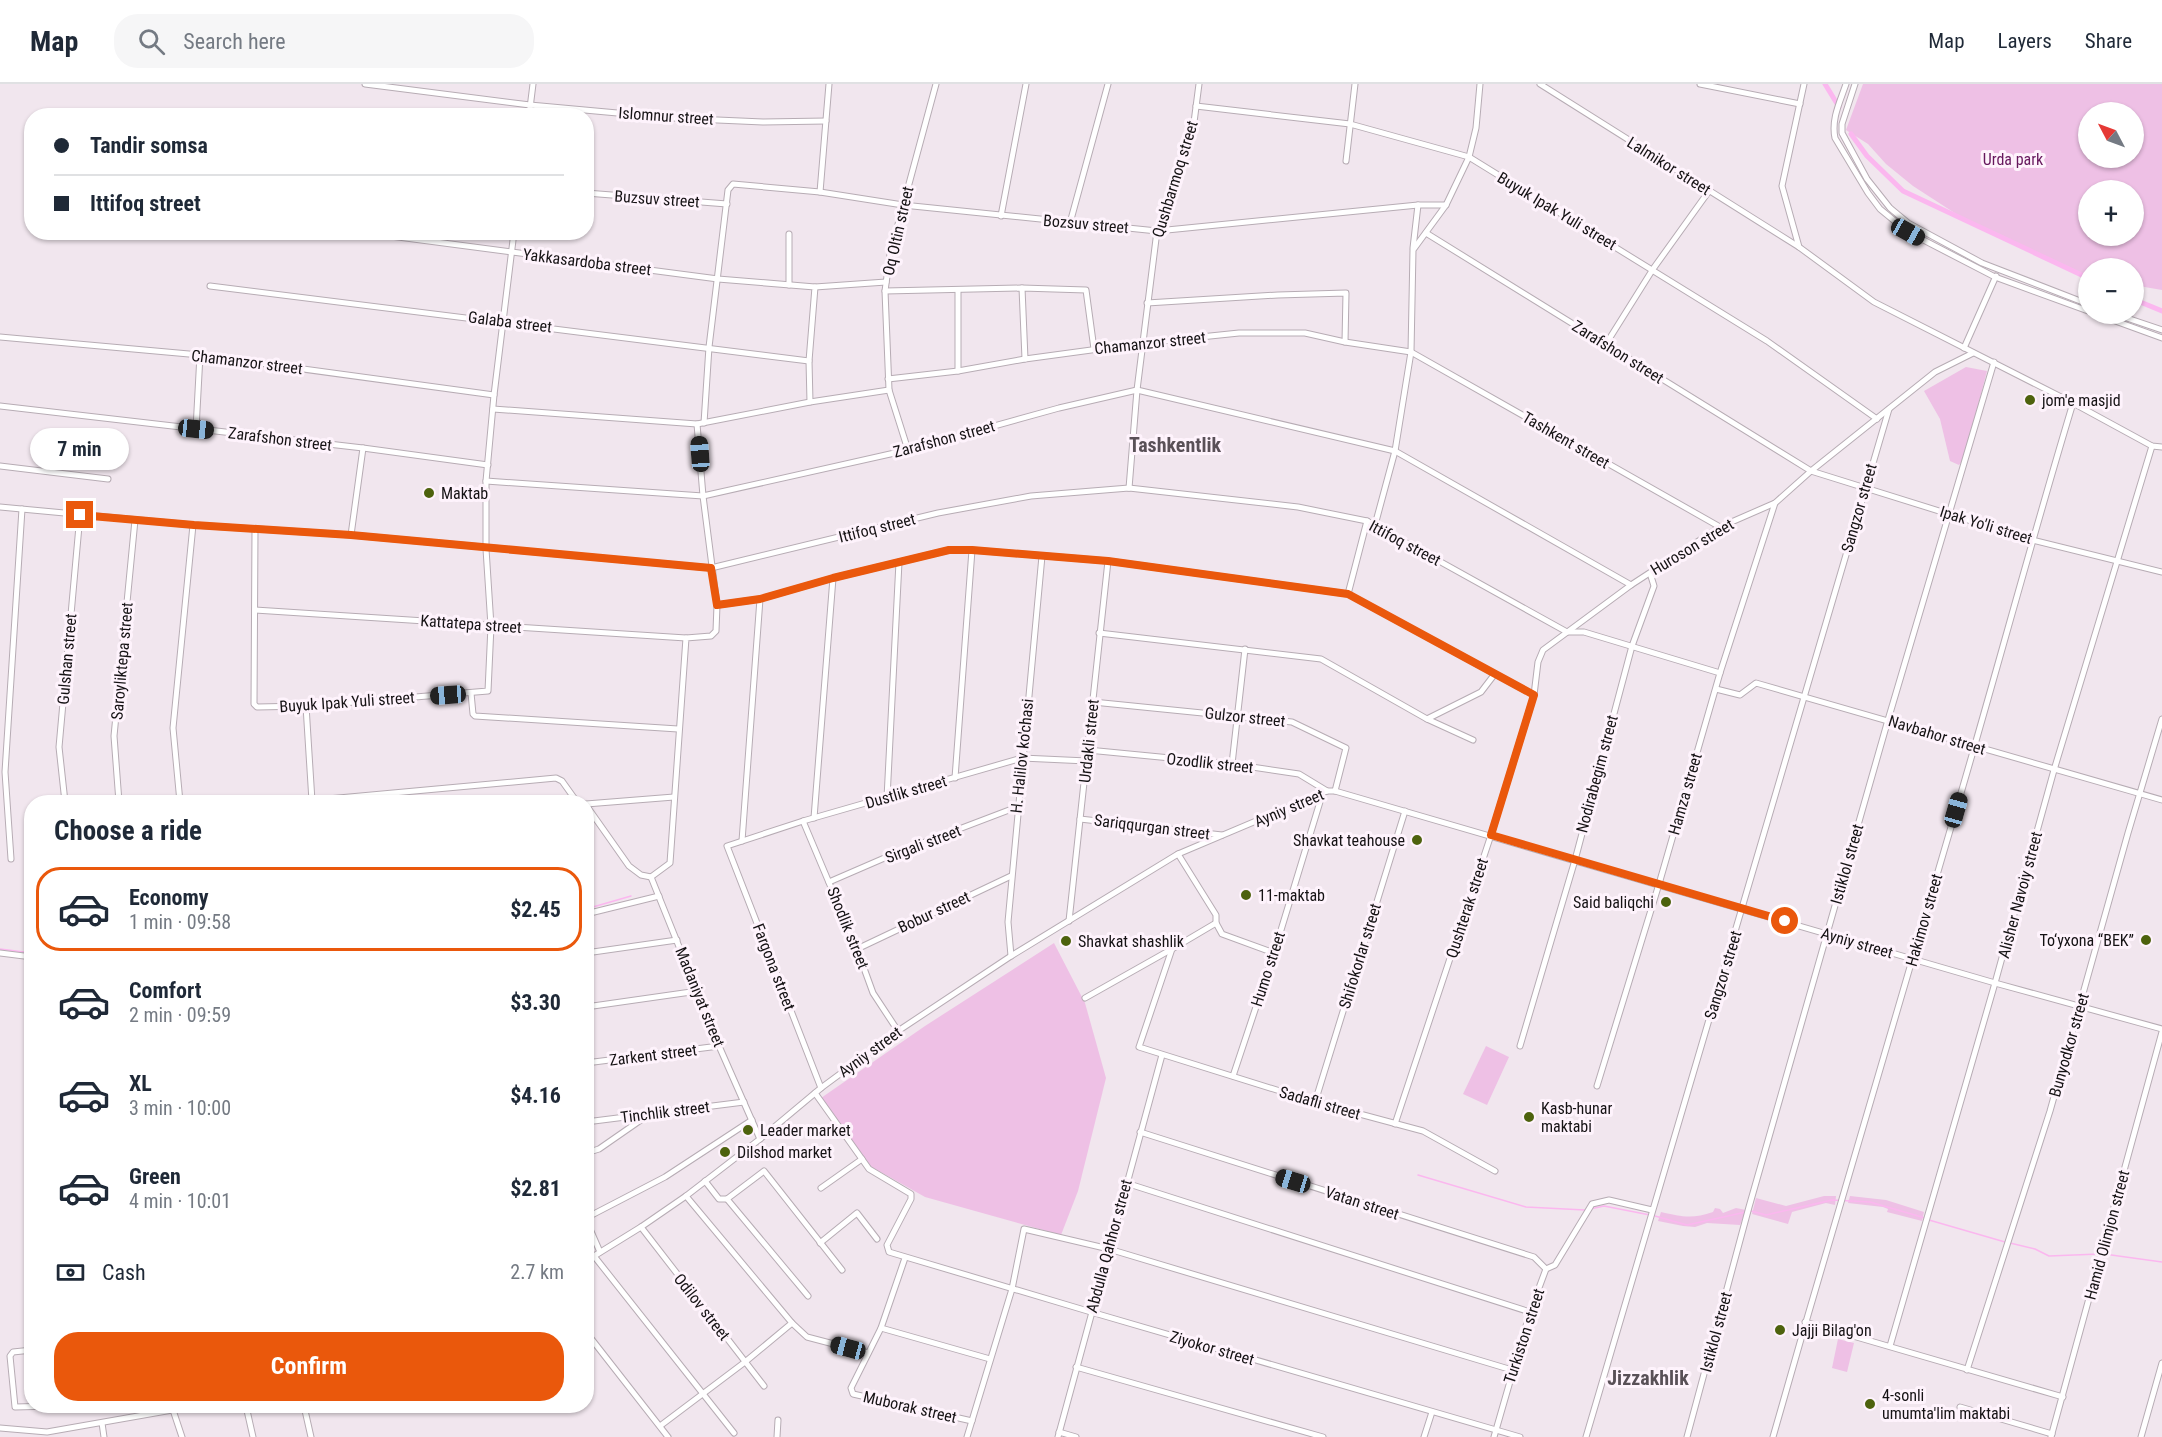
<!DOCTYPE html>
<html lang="en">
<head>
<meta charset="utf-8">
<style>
  body { margin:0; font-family:"Roboto Condensed",sans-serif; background:#f6f6f7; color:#1f2937; height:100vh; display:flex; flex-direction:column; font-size:22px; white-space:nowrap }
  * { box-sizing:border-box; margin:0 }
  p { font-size:20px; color:#747a83 }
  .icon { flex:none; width:33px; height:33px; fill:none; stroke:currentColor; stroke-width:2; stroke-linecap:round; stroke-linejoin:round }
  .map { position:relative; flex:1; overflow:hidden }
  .sheet { position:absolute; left:24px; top:711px; width:570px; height:618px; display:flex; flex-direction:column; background:#fff; border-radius:24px; box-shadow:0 2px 4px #0004 }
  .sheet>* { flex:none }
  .guide { position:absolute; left:24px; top:24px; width:570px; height:132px; border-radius:24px; box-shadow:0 2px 4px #0004; display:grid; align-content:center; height:132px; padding:0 30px; background:#fff }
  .needle { width:39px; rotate:311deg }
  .tools { position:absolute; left:2078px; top:18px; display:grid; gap:12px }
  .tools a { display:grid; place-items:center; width:66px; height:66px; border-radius:50%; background:#fff; box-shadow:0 2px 4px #0004; font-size:30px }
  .end { position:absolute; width:27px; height:27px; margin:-14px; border:8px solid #ea580c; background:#fff; box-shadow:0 0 0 3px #fff }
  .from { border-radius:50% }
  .bubble { position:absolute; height:42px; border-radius:21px; background:#fff; box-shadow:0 2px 4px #0004; font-size:20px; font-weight:700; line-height:42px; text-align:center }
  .car { position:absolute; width:18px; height:36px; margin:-18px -9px; border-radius:8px; box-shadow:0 0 4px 2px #0007; background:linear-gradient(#222 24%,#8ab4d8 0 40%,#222 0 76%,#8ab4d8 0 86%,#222 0) }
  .guide b { display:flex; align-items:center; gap:21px; height:57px; font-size:22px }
  .guide b+b { border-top:2px solid #e0e1e3 }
  .guide i { width:15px; height:15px; background:#1f2937 }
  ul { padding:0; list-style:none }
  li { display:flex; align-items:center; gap:18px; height:84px; margin:0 12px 9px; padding:0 18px; border:3px solid transparent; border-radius:24px }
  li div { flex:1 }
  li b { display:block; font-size:22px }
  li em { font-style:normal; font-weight:700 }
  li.active { border-color:#ea580c }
  li>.icon { width:54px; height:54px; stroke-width:1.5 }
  h2 { padding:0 30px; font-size:27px; line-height:72px }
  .pay { display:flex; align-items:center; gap:15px; height:66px; padding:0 30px; font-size:22px }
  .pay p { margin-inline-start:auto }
  .primary-button { display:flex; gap:12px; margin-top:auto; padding:12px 30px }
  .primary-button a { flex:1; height:69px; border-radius:24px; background:#ea580c; color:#fff; font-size:24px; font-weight:700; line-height:69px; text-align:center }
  header { display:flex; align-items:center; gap:36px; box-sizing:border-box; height:84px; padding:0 30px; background:#fff; border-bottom:2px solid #e0e1e3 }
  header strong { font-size:28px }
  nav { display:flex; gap:33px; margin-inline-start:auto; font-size:21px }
  .search { width:420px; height:54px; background:#f6f6f7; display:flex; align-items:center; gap:15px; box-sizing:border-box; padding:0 21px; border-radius:24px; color:#747a83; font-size:22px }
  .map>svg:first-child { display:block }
</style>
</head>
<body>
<header>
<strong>Map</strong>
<div class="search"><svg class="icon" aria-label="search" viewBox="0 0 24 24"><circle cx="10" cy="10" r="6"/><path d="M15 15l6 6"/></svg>Search here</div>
<nav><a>Map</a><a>Layers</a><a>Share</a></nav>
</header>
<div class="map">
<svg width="2162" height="1353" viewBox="0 0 2162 1353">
  <rect width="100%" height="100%" fill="#f1e6ee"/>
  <g fill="#eec0e5" fill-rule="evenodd">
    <path d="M1863,0H2162V206L2133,201V184H2088V192L1967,137L1913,102L1886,80L1868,60L1846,46ZM2088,28H2133V74H2088ZM2088,106H2133V152H2088Z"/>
    <polygon points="1966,283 1987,287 1964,375 1959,381 1950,377 1940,335 1924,307"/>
    <polygon points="1054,859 1085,919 1106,994 1078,1107 1061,1151 925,1113 870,1082 821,1014 925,942"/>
    <polygon points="1486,962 1509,973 1487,1021 1463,1010"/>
    <polygon points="1824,1112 1836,1112 1835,1121 1826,1119 1792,1128 1788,1140 1752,1130 1756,1114 1786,1122"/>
    <polygon points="1850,1112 1886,1116 1924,1128 1922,1137 1887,1128 1888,1125 1883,1123 1848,1119"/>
    <path d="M1715,1124L1720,1125L1723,1129L1736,1124L1746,1126L1740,1141L1707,1139L1695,1143L1683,1142L1658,1137L1661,1128C1682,1133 1693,1135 1713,1128Z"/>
    <polygon points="1838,1255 1854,1259 1847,1288 1832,1284"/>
  </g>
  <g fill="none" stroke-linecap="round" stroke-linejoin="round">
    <g stroke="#fbb7ef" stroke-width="1.5">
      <polyline points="586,825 631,812"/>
      <polyline points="0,865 32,869"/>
      <polyline points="1418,1091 1526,1123 1585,1126"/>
      <polyline points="1590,1125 1604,1122 1650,1131"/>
      <polyline points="1751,1127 1766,1131 1832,1116 1870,1118 1925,1134"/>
      <polyline points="1655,1132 1687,1141 1746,1128"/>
      <polyline points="1929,1136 2005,1158"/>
      <polyline points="2010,1159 2035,1165 2049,1172 2099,1170"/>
      <polyline points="2104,1170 2162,1178"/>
    </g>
    <g stroke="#fbb7ef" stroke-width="5">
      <polyline points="1825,0 1839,23"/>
      <polyline points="1851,50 1867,72 1903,107 2088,194"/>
      <polyline points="2133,215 2162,227"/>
    </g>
    <g stroke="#b7acb4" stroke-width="7">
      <g id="minor">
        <polyline points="365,0 530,21 672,34 763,38 826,37"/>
        <polyline points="1540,0 1799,163"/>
        <polyline points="1700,0 1800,20"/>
        <polyline points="1804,0 1782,102 1799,163 1874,218 2073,319 2152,362 2162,363"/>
        <path d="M1846,0C1840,18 1831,35 1835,54L1868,109L1880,125L1908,148L1995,193L2088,227"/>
        <polyline points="1855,0 1842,40 1842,49 1867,95 1890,124 1908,139 1982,179 2088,220"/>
        <polyline points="1196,22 1350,40 1469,73 1767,257 1877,335"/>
        <polyline points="529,32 533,0"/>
        <polyline points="1346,77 1355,0"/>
        <polyline points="820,108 829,0"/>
        <polyline points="586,109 727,120"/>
        <polyline points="1001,132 1026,0"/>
        <polyline points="1070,139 1108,0"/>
        <polyline points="360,148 718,195 815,203 809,277 810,318"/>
        <polyline points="1426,149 1811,387 2032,456 2162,488"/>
        <polyline points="789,150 789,201"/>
        <polyline points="1413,164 1418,121"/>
        <polyline points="210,202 809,277"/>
        <polyline points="815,203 886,198"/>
        <polyline points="1022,204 1025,275"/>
        <polyline points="885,207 1022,204 1086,206 1094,265"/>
        <polyline points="1147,219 1278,211 1346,209 1345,258"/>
        <polyline points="2096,230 2162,254"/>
        <polyline points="2115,230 2162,246"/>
        <polyline points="0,253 200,271 494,311"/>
        <polyline points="1606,260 1653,185 1709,107"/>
        <polyline points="1964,264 1996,192"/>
        <polyline points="958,287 958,206"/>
        <polyline points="888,295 958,287 1025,275 1143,259 1239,249 1305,249 1345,258 1411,268 1720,443"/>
        <polyline points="0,322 363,364 488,381"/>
        <polyline points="493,325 697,340 810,318 889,306"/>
        <polyline points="704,339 709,263 728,106 733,100 820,108 903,121 1157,147 1418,121 1446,121"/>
        <polyline points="697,340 703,412 717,521 716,547 711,552 686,554 670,779 651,793 719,962 760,1055"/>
        <polyline points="196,345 200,271"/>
        <polyline points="908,366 889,306 885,207 890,170 936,0"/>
        <polyline points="0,382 108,395"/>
        <polyline points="486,397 703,412 908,366 1059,324 1137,306 1395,367 1631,501 1720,443 1775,419 1811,387 1935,288 1973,269"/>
        <polyline points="1129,404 1137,306 1157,147 1193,46 1199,0"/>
        <polyline points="0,423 193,441 351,451 711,484 938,429 1031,412 1129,404 1298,423 1367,437 1567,548 1584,548 1720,589"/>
        <polyline points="1375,441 1395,367 1411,268 1413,166 1446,121 1469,73 1476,44 1480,0"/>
        <polyline points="255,446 254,620 257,623 306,622 488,607 491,542 486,465 486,397 494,311 514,148"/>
        <polyline points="351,451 363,364"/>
        <polyline points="1348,510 1367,437"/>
        <polyline points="717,521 760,515 833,494 949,466 972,466 1108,477 1348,510 1534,611"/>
        <polyline points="255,526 686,554"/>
        <polyline points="1099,549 1321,575 1427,635 1481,608 1494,591"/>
        <polyline points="1716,605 1740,611 1756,599 2162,716"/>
        <polyline points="471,609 473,630 475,632 678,645"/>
        <polyline points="1093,618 1292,638 1346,664 1335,707"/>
        <polyline points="306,622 312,717"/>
        <polyline points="1427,635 1473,656"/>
        <polyline points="1088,666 1232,680 1299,690 1327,707"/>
        <polyline points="1232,680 1245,565"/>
        <polyline points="955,694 972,466"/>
        <polyline points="887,714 899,478"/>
        <polyline points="65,718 59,663 80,431"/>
        <polyline points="119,718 114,652 135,436"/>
        <polyline points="180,718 173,644 193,441"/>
        <polyline points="295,718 556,694 562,697 577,718"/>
        <polyline points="586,720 674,713"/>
        <polyline points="586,721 629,782 641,791 651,793"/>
        <polyline points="814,734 833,494"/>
        <polyline points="1080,735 1222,751"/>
        <polyline points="803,737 857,865 873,909 898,947"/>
        <polyline points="742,757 760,515"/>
        <polyline points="1178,770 1216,831 1216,839 1222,850 1274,869"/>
        <polyline points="11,775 5,688 22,425"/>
        <polyline points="829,798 896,769 1017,723"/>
        <polyline points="586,830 659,812"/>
        <polyline points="1069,837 1108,477"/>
        <polyline points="1216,839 1172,865 1139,963 1315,1018 1423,1047 1495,1087"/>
        <polyline points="857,865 1011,792"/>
        <polyline points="0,869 32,873"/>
        <polyline points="586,869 677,856"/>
        <polyline points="1011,872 1008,838 1042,472"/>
        <polyline points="1085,914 1172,865"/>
        <polyline points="586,923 698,907"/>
        <polyline points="1520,962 1575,776 1632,562 1654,502 1650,489"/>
        <polyline points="586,979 719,962"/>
        <polyline points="1233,992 1274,869 1323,708"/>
        <polyline points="1597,1002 1659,800 1720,589 1775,419"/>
        <polyline points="821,1004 727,762 803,737 1022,674 1087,677"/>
        <polyline points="815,1009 869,1085 911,1110 911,1115 887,1161 889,1168 1091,1228 1520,1353"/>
        <polyline points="1315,1018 1405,727"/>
        <polyline points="586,1038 744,1018"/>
        <polyline points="1395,1040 1491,751 1534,611 1538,578 1543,566 1631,501"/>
        <polyline points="1140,1048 1534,1173 1546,1185"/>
        <polyline points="586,1069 599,1065 648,1031"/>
        <polyline points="705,1097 719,1115 727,1115 764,1087 842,1186"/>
        <polyline points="1126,1099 1530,1228"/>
        <polyline points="821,1104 862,1075"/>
        <polyline points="686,1112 792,1239 807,1253 868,1269"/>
        <polyline points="727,1115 808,1212"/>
        <polyline points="586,1134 665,1093 752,1036"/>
        <polyline points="586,1136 600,1168"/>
        <polyline points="641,1143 764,1302"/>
        <polyline points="820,1159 857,1129 877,1155"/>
        <polyline points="594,1172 734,1349"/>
        <polyline points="905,1174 881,1244 851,1304 853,1310 972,1337"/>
        <polyline points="586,1177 641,1143 686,1112 760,1055 821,1004 898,947 1011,872 1178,770 1327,707 1335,707 1995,899 2162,945"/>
        <polyline points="1805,1238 2063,1313"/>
        <polyline points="881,1244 990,1275"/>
        <polyline points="586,1248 668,1353"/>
        <polyline points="1890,1262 1995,899 2054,686 2152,362"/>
        <polyline points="32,1266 13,1268 10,1272 15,1323 53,1322"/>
        <polyline points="1076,1283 1323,1353"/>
        <polyline points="1967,1286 2050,1027 2128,749 2162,635"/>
        <polyline points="246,1322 253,1353"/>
        <polyline points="304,1322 311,1353"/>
        <polyline points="1960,1323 2052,1350"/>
        <polyline points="173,1326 182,1353"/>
        <polyline points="102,1339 104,1353"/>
        <polyline points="660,1342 745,1278 792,1239"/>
        <polyline points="0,1344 47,1348 195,1322"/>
        <polyline points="1059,1348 1076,1353"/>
        <polyline points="777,1353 778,1336"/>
        <polyline points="967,1353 1012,1205 1024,1145 1109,1165 1512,1286"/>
        <polyline points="1058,1353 1162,971"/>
        <polyline points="1424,1353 1432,1328"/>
        <polyline points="1494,1353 1530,1228 1546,1185 1555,1181 1592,1120 1609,1116 1652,1126"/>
        <polyline points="1586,1353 1889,325"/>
        <polyline points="1687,1353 1749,1123 1888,636 1994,278"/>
        <path d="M1773,1353C1834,1138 1898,924 1961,709C1999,579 2034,448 2073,319"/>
        <polyline points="2051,1353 2162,948"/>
        <polyline points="2141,1353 2162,1279"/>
      </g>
    </g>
    <use href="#minor" stroke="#fff" stroke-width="5"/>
  </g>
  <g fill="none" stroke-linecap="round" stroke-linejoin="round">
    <polyline stroke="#ea580c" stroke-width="8" points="80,431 194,441 351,451 711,484 717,521 760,515 833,494 949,466 972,466 1108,477 1348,510 1534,611 1491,751 1785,837"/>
  </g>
  <g fill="#4d620d" stroke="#fef3fc" stroke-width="2">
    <circle cx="2030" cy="316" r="6"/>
    <circle cx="429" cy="409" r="6"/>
    <circle cx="1417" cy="756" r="6"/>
    <circle cx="1246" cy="811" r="6"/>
    <circle cx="1666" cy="818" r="6"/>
    <circle cx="2146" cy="856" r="6"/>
    <circle cx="1066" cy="857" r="6"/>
    <circle cx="1529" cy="1033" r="6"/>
    <circle cx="748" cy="1046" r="6"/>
    <circle cx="725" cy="1068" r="6"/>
    <circle cx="1780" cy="1246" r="6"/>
    <circle cx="1870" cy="1320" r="6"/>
  </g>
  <g text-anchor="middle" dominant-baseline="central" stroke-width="6" stroke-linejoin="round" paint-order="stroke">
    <g font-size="16" fill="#151214" stroke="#fef3fc">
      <text transform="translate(666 32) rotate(4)">Islomnur street</text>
      <text transform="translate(1669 82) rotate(32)">Lalmikor street</text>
      <text transform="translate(1175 95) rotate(-73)">Qushbarmoq street</text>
      <text transform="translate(657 115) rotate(4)">Buzsuv street</text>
      <text transform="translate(1557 127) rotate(31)">Buyuk Ipak Yuli street</text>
      <text transform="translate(1086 140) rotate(5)">Bozsuv street</text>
      <text transform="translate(898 147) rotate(-77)">Oq Oltin street</text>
      <text transform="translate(587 178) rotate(7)">Yakkasardoba street</text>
      <text transform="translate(510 238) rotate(7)">Galaba street</text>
      <text transform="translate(1150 259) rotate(-6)">Chamanzor street</text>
      <text transform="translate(1618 268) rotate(32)">Zarafshon street</text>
      <text transform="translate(247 278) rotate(7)">Chamanzor street</text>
      <text transform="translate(280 355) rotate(7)">Zarafshon street</text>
      <text transform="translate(944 355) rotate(-15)">Zarafshon street</text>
      <text transform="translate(1566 356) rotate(30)">Tashkent street</text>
      <text transform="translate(1859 424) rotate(-74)">Sangzor street</text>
      <text transform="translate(1986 441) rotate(17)">Ipak Yo'li street</text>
      <text transform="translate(877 444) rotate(-14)">Ittifoq street</text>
      <text transform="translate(1405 459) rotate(28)">Ittifoq street</text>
      <text transform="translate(1692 463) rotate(-31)">Huroson street</text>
      <text transform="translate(471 540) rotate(4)">Kattatepa street</text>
      <text transform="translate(67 575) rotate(-85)">Gulshan street</text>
      <text transform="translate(122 577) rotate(-85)">Saroyliktepa street</text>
      <text transform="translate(347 618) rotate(-4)">Buyuk Ipak Yuli street</text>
      <text transform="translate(1245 633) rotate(6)">Gulzor street</text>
      <text transform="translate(1937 651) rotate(17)">Navbahor street</text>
      <text transform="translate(1089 657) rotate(-84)">Urdakli street</text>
      <text transform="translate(1022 672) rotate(-84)">H. Halilov ko'chasi</text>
      <text transform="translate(1210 679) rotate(6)">Ozodlik street</text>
      <text transform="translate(1597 690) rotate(-75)">Nodirabegim street</text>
      <text transform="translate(906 708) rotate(-16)">Dustlik street</text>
      <text transform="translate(1685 710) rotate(-74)">Hamza street</text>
      <text transform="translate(1289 724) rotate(-23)">Ayniy street</text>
      <text transform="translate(1152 743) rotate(7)">Sariqqurgan street</text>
      <text transform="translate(923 760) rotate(-21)">Sirgali street</text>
      <text transform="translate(1847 780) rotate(-74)">Istiklol street</text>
      <text transform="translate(2020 811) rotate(-75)">Alisher Navoiy street</text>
      <text transform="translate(1467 824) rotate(-72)">Qushterak street</text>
      <text transform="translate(934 828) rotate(-25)">Bobur street</text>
      <text transform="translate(1924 836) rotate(-74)">Hakimov street</text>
      <text transform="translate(848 844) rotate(68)">Shodlik street</text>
      <text transform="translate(1857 859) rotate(16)">Ayniy street</text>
      <text transform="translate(1360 872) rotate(-73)">Shifokorlar street</text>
      <text transform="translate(774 883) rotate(69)">Fargona street</text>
      <text transform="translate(1268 885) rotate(-72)">Humo street</text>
      <text transform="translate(1723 891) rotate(-73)">Sangzor street</text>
      <text transform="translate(700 913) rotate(68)">Madaniyat street</text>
      <text transform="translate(2069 961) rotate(-74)">Bunyodkor street</text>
      <text transform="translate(870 968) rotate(-36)">Ayniy street</text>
      <text transform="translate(653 971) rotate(-7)">Zarkent street</text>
      <text transform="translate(1320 1019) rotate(16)">Sadafli street</text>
      <text transform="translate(665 1028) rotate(-7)">Tinchlik street</text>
      <text transform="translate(1362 1119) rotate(18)">Vatan street</text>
      <text transform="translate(2107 1151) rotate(-75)">Hamid Olimjon street</text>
      <text transform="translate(1109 1162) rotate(-75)">Abdulla Qahhor street</text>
      <text transform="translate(702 1223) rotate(52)">Odilov street</text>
      <text transform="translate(1716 1248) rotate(-75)">Istiklol street</text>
      <text transform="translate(1524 1252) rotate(-72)">Turkiston street</text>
      <text transform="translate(1212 1264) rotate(16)">Ziyokor street</text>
      <text transform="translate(910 1323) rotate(13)">Muborak street</text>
    </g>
    <g font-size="16" fill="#66185d" stroke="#fef3fc">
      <text x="2013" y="75">Urda park</text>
    </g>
    <g font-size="16" fill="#151214" stroke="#fef3fc" text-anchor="start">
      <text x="2042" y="316">jom'e masjid</text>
      <text x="441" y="409">Maktab</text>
      <text x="1405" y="756" text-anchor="end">Shavkat teahouse</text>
      <text x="1258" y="811">11-maktab</text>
      <text x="1654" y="818" text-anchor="end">Said baliqchi</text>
      <text x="2134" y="856" text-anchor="end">To‘yxona “BEK”</text>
      <text x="1078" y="857">Shavkat shashlik</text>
      <text x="1541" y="1024">Kasb-hunar<tspan x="1541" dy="18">maktabi</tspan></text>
      <text x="760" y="1046">Leader market</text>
      <text x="737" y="1068">Dilshod market</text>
      <text x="1792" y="1246">Jajji Bilag'on</text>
      <text x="1882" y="1311">4-sonli<tspan x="1882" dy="18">umumta'lim maktabi</tspan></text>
    </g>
    <g font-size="20" font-weight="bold" fill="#595057" stroke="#fef3fc">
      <text x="1175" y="361">Tashkentlik</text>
      <text x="1648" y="1294">Jizzakhlik</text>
    </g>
  </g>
</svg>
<div class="tools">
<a><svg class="needle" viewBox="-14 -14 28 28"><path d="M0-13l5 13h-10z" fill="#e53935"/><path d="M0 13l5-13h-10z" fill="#747a83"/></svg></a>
<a>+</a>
<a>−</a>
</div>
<i class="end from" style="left:1785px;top:837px"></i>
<i class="end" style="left:80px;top:431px"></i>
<div class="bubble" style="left:30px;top:344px;width:99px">7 min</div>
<i class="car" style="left:1908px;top:148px;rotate:119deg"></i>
<i class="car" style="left:196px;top:345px;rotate:96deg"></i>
<i class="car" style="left:700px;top:370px;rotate:356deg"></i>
<i class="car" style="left:448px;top:611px;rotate:266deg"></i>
<i class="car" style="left:1956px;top:726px;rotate:16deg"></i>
<i class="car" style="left:1293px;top:1097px;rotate:287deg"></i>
<i class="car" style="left:848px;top:1264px;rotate:285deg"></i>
<div class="guide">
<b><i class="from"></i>Tandir somsa</b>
<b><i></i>Ittifoq street</b>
</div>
<section class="sheet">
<h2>Choose a ride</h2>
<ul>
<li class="active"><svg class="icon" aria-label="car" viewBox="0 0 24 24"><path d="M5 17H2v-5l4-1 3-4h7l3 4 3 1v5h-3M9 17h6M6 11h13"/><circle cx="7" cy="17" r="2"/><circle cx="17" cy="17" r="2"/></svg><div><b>Economy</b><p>1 min · 09:58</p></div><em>$2.45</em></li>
<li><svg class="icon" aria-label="car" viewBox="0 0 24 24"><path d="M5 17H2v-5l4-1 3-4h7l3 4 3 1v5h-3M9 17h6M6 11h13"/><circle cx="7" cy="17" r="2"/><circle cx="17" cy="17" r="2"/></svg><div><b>Comfort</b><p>2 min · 09:59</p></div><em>$3.30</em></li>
<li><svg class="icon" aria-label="car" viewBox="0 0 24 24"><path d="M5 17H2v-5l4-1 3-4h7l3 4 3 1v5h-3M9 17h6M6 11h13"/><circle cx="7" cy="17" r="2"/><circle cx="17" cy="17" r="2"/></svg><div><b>XL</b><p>3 min · 10:00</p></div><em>$4.16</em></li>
<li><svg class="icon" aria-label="car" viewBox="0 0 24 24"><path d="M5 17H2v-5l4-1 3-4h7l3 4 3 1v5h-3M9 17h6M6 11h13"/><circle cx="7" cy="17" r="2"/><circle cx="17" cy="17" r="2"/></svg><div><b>Green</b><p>4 min · 10:01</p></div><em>$2.81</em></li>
</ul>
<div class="pay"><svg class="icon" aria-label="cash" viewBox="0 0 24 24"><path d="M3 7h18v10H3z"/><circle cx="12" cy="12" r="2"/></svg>Cash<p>2.7 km</p></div>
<div class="primary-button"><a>Confirm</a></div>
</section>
</div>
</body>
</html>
